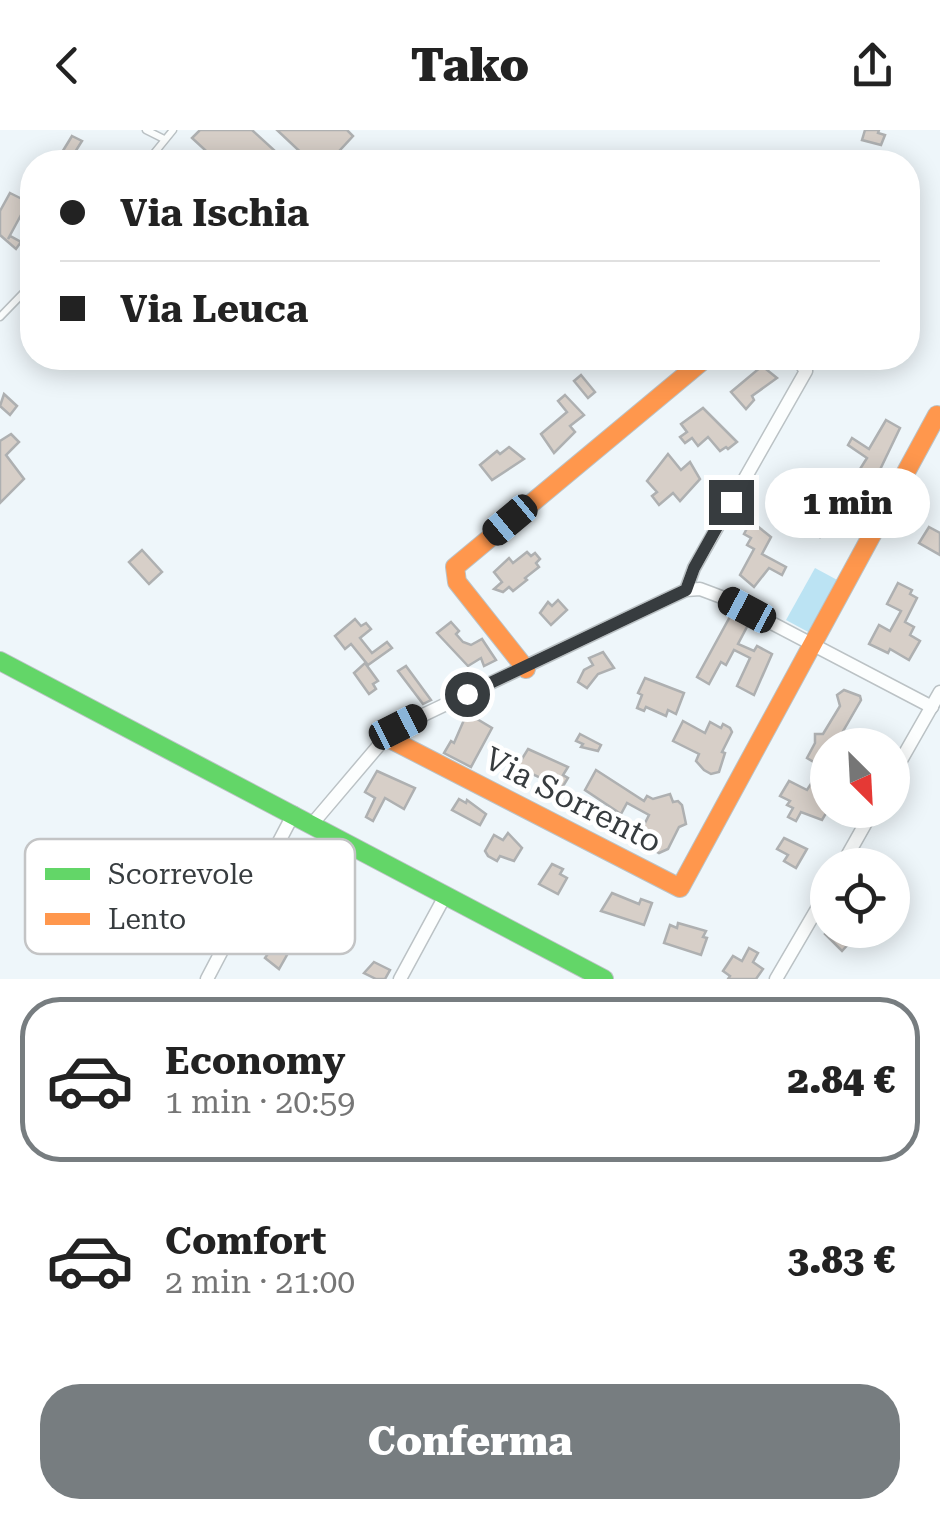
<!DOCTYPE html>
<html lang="it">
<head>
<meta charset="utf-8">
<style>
  body { margin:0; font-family:"Roboto Serif",serif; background:#f6f6f6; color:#222; height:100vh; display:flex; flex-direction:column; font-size:38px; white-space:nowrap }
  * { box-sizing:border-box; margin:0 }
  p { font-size:32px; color:#767676 }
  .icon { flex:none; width:55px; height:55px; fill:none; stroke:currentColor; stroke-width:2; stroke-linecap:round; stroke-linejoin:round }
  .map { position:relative; height:849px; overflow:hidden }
  .drawer { display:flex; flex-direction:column; background:#fff; flex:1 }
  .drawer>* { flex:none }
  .top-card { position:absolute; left:20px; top:20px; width:900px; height:220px; border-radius:40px; box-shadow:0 5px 25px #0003; display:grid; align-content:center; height:220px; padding:0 40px; background:#fff }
  .needle { width:65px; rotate:156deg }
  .buttons { position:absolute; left:810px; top:598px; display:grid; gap:20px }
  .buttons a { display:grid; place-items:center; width:100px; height:100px; border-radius:50%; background:#fff; box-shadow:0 5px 25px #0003; font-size:50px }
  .end { position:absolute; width:45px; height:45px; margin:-22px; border:12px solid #373c3f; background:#fff; box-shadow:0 0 0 5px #fff }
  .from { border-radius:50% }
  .bubble { position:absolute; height:70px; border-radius:35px; background:#fff; box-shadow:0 5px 25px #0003; font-size:32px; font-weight:800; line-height:70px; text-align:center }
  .car { position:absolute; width:30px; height:60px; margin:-30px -15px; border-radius:12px; box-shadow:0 0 8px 2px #0007; background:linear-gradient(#222 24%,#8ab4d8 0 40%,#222 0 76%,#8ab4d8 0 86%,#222 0) }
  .top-card b { display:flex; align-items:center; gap:35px; height:95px; font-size:38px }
  .top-card b+b { border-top:2px solid #e0e0e0 }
  .top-card i { width:25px; height:25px; background:#222 }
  ul { padding:18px 0 0; list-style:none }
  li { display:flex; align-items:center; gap:30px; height:165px; margin:0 20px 15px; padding:0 20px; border:5px solid transparent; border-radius:40px }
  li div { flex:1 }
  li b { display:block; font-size:38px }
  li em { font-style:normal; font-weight:800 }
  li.active { border-color:#777d80 }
  li>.icon { width:90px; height:90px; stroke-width:1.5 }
  .primary-button { display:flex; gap:20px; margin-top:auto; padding:20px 40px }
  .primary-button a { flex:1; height:115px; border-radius:40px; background:#777d80; color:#fff; font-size:40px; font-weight:800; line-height:115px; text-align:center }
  header { display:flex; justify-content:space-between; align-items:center; height:130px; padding:0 40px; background:#fff; font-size:45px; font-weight:800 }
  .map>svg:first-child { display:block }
</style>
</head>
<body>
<header><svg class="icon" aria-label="back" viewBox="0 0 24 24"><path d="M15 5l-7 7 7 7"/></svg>Tako<svg class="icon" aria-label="share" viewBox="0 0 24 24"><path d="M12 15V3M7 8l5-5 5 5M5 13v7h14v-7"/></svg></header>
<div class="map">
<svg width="940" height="849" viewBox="0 0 940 849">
  <rect width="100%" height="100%" fill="#eef6fa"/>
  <polygon fill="#bbe3f3" points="815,438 841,452 812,504 786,490"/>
  <g fill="#d7cfc8" stroke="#aeb0b1" stroke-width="2.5">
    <polygon points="200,0 252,0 287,32 218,32 192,8"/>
    <polygon points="277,0 347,0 353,6 329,32 311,32"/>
    <polygon points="865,0 879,0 878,3 885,5 881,15 862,10"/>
    <polygon points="72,6 82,11 70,30 61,24"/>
    <polygon points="10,63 28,72 8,109 10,106 21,112 16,119 0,105 0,81"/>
    <polygon points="762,236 777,248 752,266 754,270 746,279 731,262"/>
    <polygon points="581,245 595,262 588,268 574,251"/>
    <polygon points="4,264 17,276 10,285 0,276"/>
    <polygon points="565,265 584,285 570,296 575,302 554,323 541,304 567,282 558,271"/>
    <polygon points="703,278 737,312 728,319 726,317 720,321 708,307 698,316 692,308 685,313 680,307 687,302 681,294"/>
    <polygon points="886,290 900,298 876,348 860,339 867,328 848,315 852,308 869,319"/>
    <polygon points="11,304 19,312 6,325 24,349 0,373 0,311"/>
    <polygon points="509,317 524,329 492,350 480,335 497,321 500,324"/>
    <polygon points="668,324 681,340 690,332 700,349 680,371 673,363 659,375 652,366 657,362 647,351"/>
    <polygon points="825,354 842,363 838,372 841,374 825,405 820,407 800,395 798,391 802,381 791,375 801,356 819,366"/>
    <polygon points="751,391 771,407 762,424 786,437 782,445 769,438 754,457 740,445 754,419 747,415 751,408 744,404"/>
    <polygon points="929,397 940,403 940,425 919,413"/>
    <polygon points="142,420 162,442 149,454 129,432"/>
    <polygon points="527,422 531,426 535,423 540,429 536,433 539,437 525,448 527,450 513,461 509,457 503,462 494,459 502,452 494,442 509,428 513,433"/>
    <polygon points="898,453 912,460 910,464 917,468 905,492 914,497 910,505 920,511 909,530 890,519 888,523 869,514 879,495 890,501 901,481 887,474"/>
    <polygon points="558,470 567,480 551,495 540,483 548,472 552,476"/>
    <polygon points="732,483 749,493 738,514 754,521 757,516 772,524 754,565 737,556 750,528 734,520 726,535 721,532 709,554 697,547"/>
    <polygon points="355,489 361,496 366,493 371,499 360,508 372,523 387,512 392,518 368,535 351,514 345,519 335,506"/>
    <polygon points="451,492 459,501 456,504 463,512 471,515 482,509 496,530 484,536 481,528 468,536 437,503"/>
    <polygon points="603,522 614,538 598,544 587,558 578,552 584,540 593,535 589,528"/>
    <polygon points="365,533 378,551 373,554 376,559 369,564 354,543"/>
    <polygon points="406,536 431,570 423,574 398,541"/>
    <polygon points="645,548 684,563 676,584 668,580 666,586 646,577 644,581 637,578 642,565 638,563"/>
    <polygon points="844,560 860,566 861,570 842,603 863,615 828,615 828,653 823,663 828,665 828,680 822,690 801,682 796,691 788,687 793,678 787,675 790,671 780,666 789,651 807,660 822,637 807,628 815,613 815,604 823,604 840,576 837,565"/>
    <polygon points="467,583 492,598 471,637 444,623 451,611 454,613"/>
    <polygon points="683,591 705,603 710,592 721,598 723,594 730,598 732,602 722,622 725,623 719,642 711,644 704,640 696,631 699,624 673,611"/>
    <polygon points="580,604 601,615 598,621 581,617 583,614 576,611"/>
    <polygon points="528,619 568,637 563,645 568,648 562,658 517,637"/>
    <polygon points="596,640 644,671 647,666 653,669 670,664 673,672 678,671 682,675 686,694 679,697 668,719 659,723 652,719 652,704 642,699 649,685 627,673 621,684 585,660"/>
    <polygon points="377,641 415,658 404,679 385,668 373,691 366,687 375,668 365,662"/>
    <polygon points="459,669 466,673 467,670 486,684 480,695 452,680"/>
    <polygon points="508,703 522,718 514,731 500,726 497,731 488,726 485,721 494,705 503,710"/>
    <polygon points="784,708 807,719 796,738 784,731 788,725 777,719"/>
    <polygon points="552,734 563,739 560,744 567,748 558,764 539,754"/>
    <polygon points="612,763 639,774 641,769 652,773 644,795 601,781"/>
    <polygon points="678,793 706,801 703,807 707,808 701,825 664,813 670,795 677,798"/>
    <polygon points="829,800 853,800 847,806 852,810 842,821 825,804"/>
    <polygon points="273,816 287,825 279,839 265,828"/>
    <polygon points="749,818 758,823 753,832 763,839 756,849 728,849 730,846 723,841 733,826 742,831"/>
    <polygon points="374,832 390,840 385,849 376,849 364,843"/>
  </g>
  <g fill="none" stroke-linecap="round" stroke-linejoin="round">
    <g stroke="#bbc2c5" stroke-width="9">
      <g id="lane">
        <polyline points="146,0 164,9"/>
        <polyline points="147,32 173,0"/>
        <polyline points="0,187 32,154"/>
      </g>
    </g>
    <g stroke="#bbc2c5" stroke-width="15">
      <g id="street">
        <polyline points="686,460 694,438 806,241 797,228"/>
        <polyline points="892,646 940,562"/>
        <polyline points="313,693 386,607 398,597 686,460 700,459 724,468 932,577"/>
        <polyline points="842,735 873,680"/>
        <polyline points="207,849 294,683"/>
        <polyline points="400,849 445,766"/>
        <polyline points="776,849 828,760"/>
      </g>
    </g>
    <g stroke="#bbc2c5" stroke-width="20">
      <polyline id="fast" points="0,531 604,849"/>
    </g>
    <g stroke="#bbc2c5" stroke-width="20">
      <g id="slow">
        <polyline points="526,539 457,452 455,437 706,228"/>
        <polyline points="386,607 680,758 937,285"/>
      </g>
    </g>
    <use href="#lane" stroke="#fcfefe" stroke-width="6"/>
    <use href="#street" stroke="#fcfefe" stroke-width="12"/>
    <use href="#fast" stroke="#63d668" stroke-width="18"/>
    <use href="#slow" stroke="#ff974d" stroke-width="18"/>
  </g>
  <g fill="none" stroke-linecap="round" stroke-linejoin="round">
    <polyline stroke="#373c3f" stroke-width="12" points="467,564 686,460 694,438 731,372"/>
  </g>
  <g text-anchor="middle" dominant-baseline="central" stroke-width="9" stroke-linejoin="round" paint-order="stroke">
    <g font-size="32" fill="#373c3f" stroke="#fff">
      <text transform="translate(573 670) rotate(27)">Via Sorrento</text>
    </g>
  </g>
  <rect x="25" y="709" width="330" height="115" rx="15" fill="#fff" stroke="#c3c4c5" stroke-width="2.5"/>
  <rect x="45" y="738" width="45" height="12" fill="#63d668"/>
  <rect x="45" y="783" width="45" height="12" fill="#ff974d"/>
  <g font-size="28" fill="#373c3f">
    <text x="108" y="754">Scorrevole</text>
    <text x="108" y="799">Lento</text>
  </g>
</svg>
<div class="buttons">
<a><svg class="needle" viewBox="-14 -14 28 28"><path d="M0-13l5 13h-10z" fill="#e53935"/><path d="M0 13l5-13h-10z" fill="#767676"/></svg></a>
<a><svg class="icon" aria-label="locate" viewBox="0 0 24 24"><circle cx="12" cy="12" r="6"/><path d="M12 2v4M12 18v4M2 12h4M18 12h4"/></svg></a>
</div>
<i class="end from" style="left:467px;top:564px"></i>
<i class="end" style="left:731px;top:372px"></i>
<div class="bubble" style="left:765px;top:338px;width:165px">1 min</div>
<i class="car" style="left:510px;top:390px;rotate:230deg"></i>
<i class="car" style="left:747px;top:480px;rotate:298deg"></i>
<i class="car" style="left:398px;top:597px;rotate:63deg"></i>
<div class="top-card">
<b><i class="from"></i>Via Ischia</b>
<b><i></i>Via Leuca</b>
</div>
</div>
<section class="drawer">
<ul>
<li class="active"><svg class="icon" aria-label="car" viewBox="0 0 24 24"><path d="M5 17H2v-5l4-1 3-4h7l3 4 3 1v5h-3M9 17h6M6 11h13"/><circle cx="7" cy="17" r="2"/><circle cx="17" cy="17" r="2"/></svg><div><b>Economy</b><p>1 min · 20:59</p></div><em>2.84 €</em></li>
<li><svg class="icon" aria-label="car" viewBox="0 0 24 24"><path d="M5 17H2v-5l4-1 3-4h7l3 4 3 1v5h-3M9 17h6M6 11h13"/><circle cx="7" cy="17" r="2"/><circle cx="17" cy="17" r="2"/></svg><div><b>Comfort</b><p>2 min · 21:00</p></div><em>3.83 €</em></li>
</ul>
<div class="primary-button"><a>Conferma</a></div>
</section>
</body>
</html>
